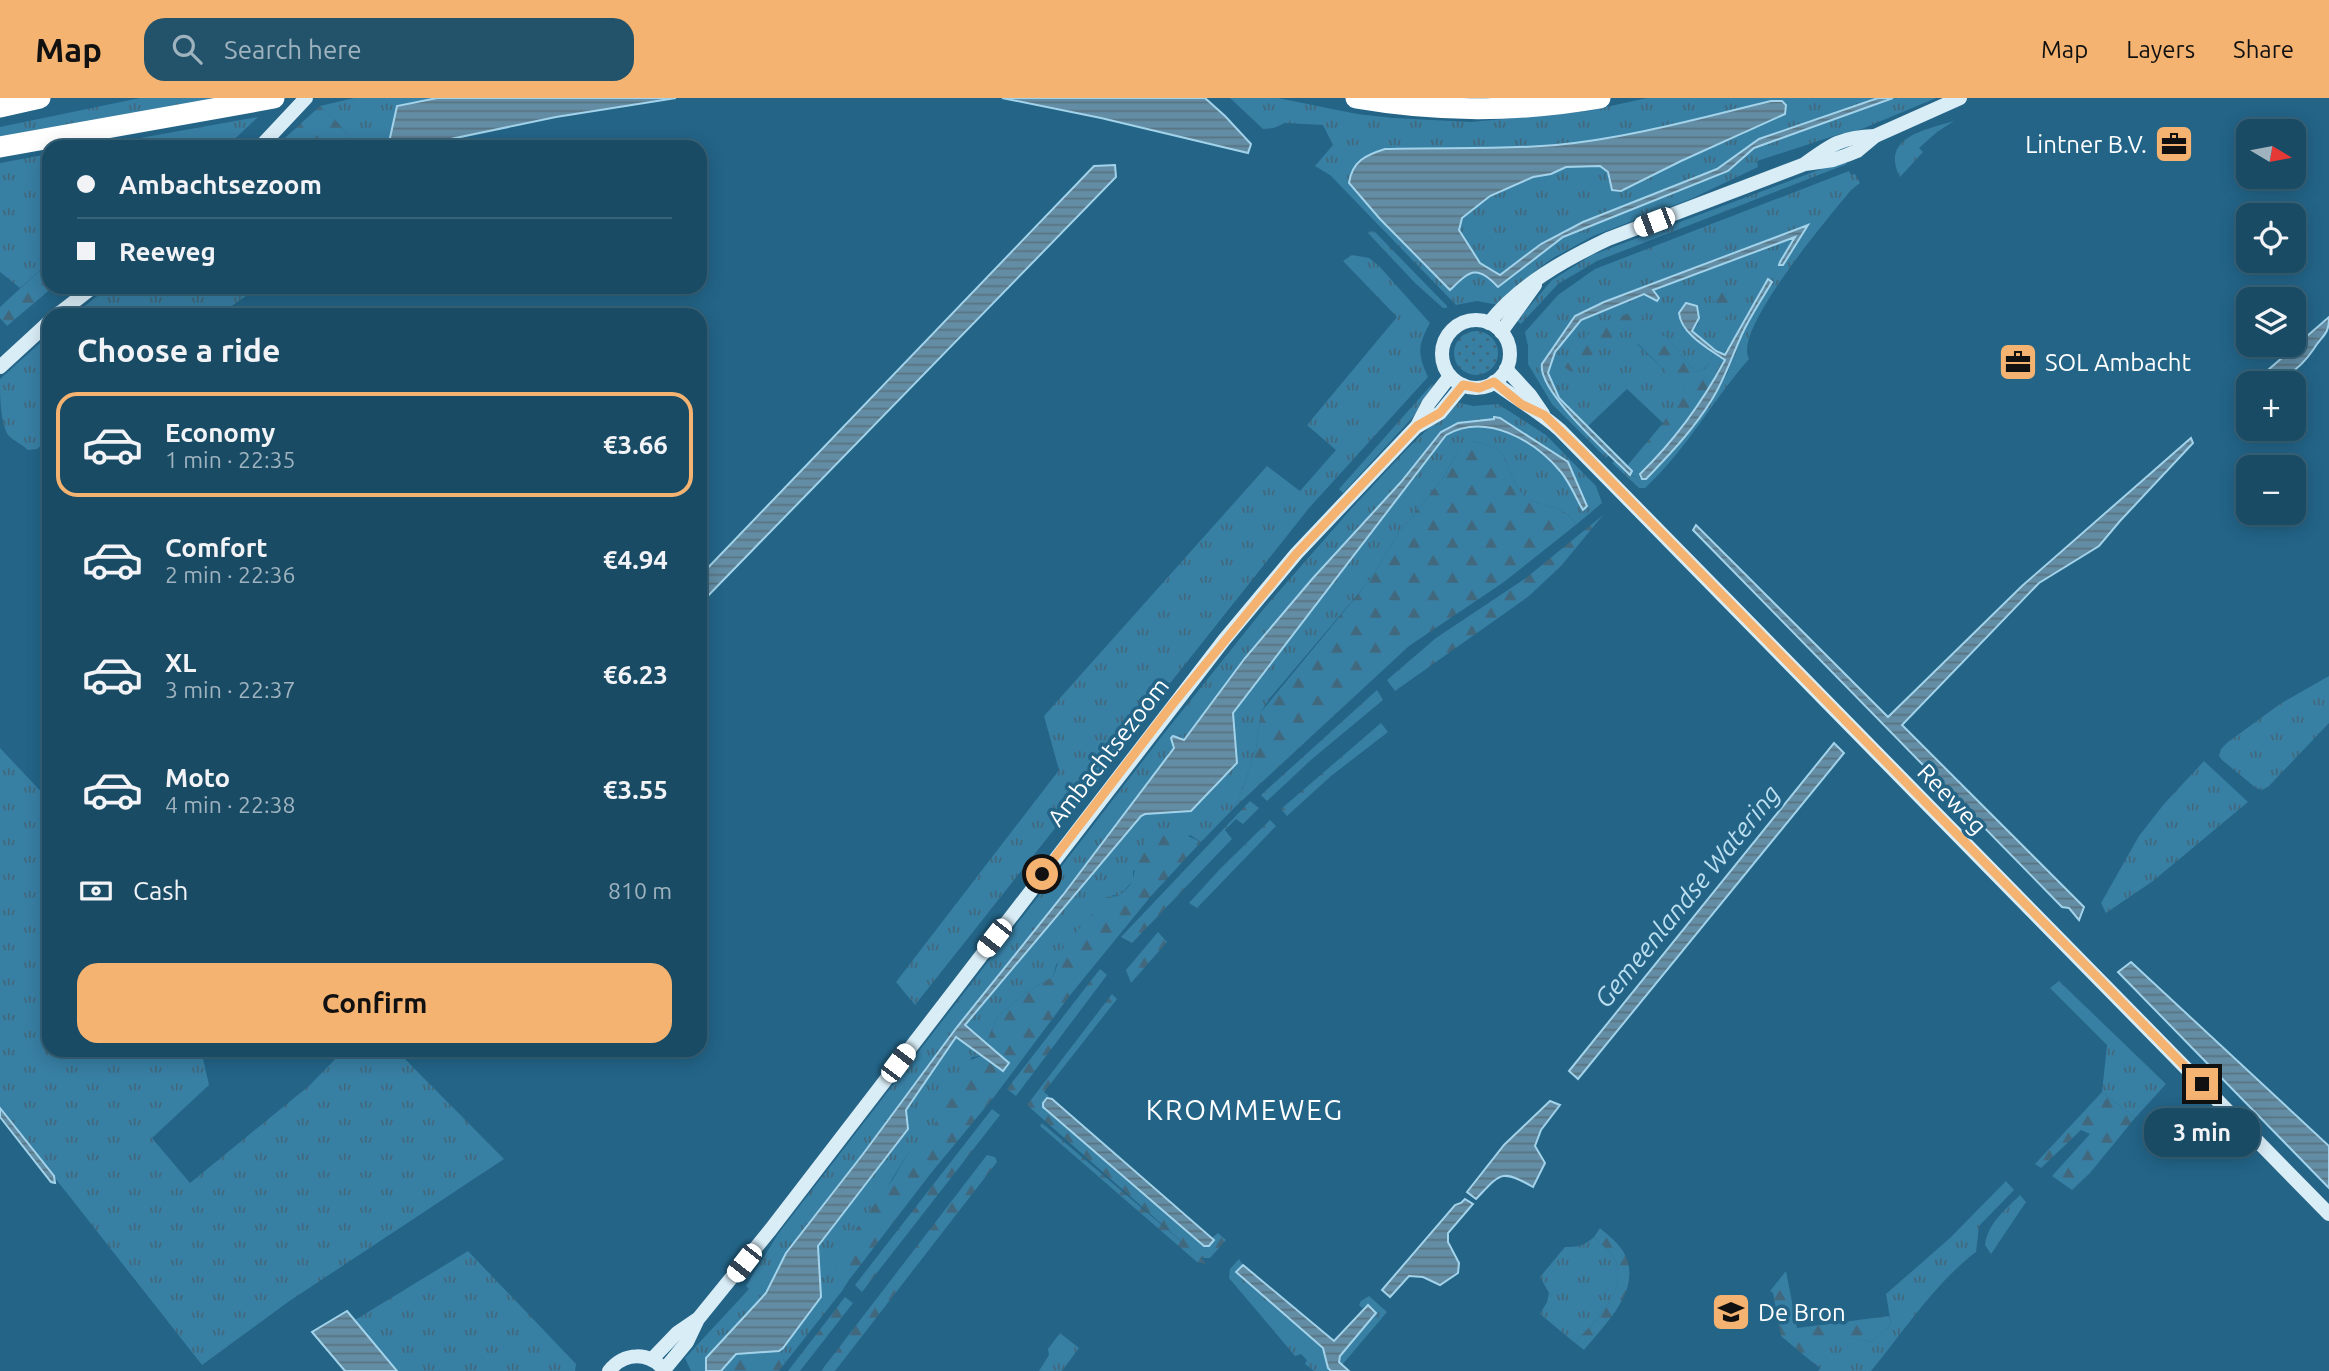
<!DOCTYPE html>
<html lang="en">
<head>
<meta charset="utf-8">
<style>
  body { margin:0; font-family:Ubuntu,sans-serif; background:#23526b; color:#f1f3f6; height:100vh; display:flex; flex-direction:column; font-size:26px; white-space:nowrap }
  * { box-sizing:border-box; margin:0 }
  p { font-size:23px; color:#9fb3bf }
  .icon { flex:none; width:38px; height:38px; fill:none; stroke:currentColor; stroke-width:2; stroke-linecap:round; stroke-linejoin:round }
  .map { position:relative; flex:1; overflow:hidden }
  .drawer { position:absolute; left:42px; top:210px; width:665px; height:749px; display:flex; flex-direction:column; background:#1a4b65; border-radius:21px; box-shadow:0 4px 18px #0003,0 0 0 2px #386379 }
  .drawer>* { flex:none }
  .top-card { position:absolute; left:42px; top:42px; width:665px; height:154px; border-radius:21px; box-shadow:0 4px 18px #0003,0 0 0 2px #386379; display:grid; align-content:center; height:154px; padding:0 35px; background:#1a4b65 }
  .needle { width:46px; rotate:100deg }
  .buttons { position:absolute; left:2236px; top:21px; display:grid; gap:14px }
  .buttons a { display:grid; place-items:center; width:70px; height:70px; border-radius:14px; background:#1a4b65; box-shadow:0 4px 18px #0003,0 0 0 2px #386379; font-size:35px }
  .end { position:absolute; width:32px; height:32px; margin:-16px; border:9px solid #f4b371; background:#111; box-shadow:0 0 0 4px #111 }
  .from { border-radius:50% }
  .bubble { position:absolute; height:49px; border-radius:21px; background:#1a4b65; box-shadow:0 4px 18px #0003,0 0 0 2px #386379; font-size:23px; font-weight:700; line-height:49px; text-align:center }
  .car { position:absolute; width:21px; height:42px; margin:-21px -10px; border-radius:9px; box-shadow:0 0 5px 2px #0007; background:linear-gradient(#fff 24%,#345 0 40%,#fff 0 76%,#345 0 86%,#fff 0) }
  .top-card b { display:flex; align-items:center; gap:24px; height:66px; font-size:26px }
  .top-card b+b { border-top:2px solid #386379 }
  .top-card i { width:18px; height:18px; background:#f1f3f6 }
  ul { padding:0; list-style:none }
  li { display:flex; align-items:center; gap:21px; height:105px; margin:0 14px 10px; padding:0 21px; border:4px solid transparent; border-radius:21px }
  li div { flex:1 }
  li b { display:block; font-size:26px }
  li em { font-style:normal; font-weight:700 }
  li.active { border-color:#f4b371 }
  li>.icon { width:63px; height:63px; stroke-width:1.5 }
  h2 { padding:0 35px; font-size:32px; line-height:84px }
  .pay { display:flex; align-items:center; gap:18px; height:77px; padding:0 35px; font-size:26px }
  .pay p { margin-inline-start:auto }
  .primary-button { display:flex; gap:14px; margin-top:auto; padding:14px 35px }
  .primary-button a { flex:1; height:80px; border-radius:21px; background:#f4b371; color:#111; font-size:28px; font-weight:700; line-height:80px; text-align:center }
  header { display:flex; align-items:center; gap:42px; box-sizing:border-box; height:98px; padding:0 35px; background:#f4b371; color:#111 }
  header strong { font-size:33px }
  nav { display:flex; gap:38px; margin-inline-start:auto; font-size:24px }
  .search { width:490px; height:63px; background:#23526b; display:flex; align-items:center; gap:18px; box-sizing:border-box; padding:0 24px; border-radius:21px; color:#9fb3bf; font-size:26px }
  .map>svg:first-child { display:block }
</style>
</head>
<body>
<header>
<strong>Map</strong>
<div class="search"><svg class="icon" aria-label="search" viewBox="0 0 24 24"><circle cx="10" cy="10" r="6"/><path d="M15 15l6 6"/></svg>Search here</div>
<nav><a>Map</a><a>Layers</a><a>Share</a></nav>
</header>
<div class="map">
<svg width="2329" height="1273" viewBox="0 0 2329 1273">
  <defs>
    <pattern id="grass-tufts" width="24" height="20" patternUnits="userSpaceOnUse" patternTransform="scale(1.75)"><rect width="24" height="20" fill="#387fa4"/><path d="M3 7l-1-3M5 7V3M7 7l1-3M15 17l-1-3M17 17v-4M19 17l1-3" fill="none" stroke="#41687c"/></pattern>
    <pattern id="forest-firs" width="22" height="20" patternUnits="userSpaceOnUse" patternTransform="scale(1.75)"><rect width="22" height="20" fill="#387fa4"/><path d="M5 1l3.5 6h-7zM16 11l3.5 6h-7z" fill="#41687c"/></pattern>
    <pattern id="garden-dots" width="8" height="8" patternUnits="userSpaceOnUse" patternTransform="scale(1.75)"><rect width="8" height="8" fill="#387fa4"/><path d="M2 2h.1M6 6h.1" fill="none" stroke="#41687c" stroke-width="1.8" stroke-linecap="round"/></pattern>
    <pattern id="water-rules" width="6" height="5" patternUnits="userSpaceOnUse" patternTransform="scale(1.75)"><rect width="6" height="5" fill="#628da5"/><path d="M0 2.5h6" fill="none" stroke="#597381"/></pattern>
  </defs>
  <rect width="100%" height="100%" fill="#236487"/>
  <g fill="url(#grass-tufts)">
    <polygon points="140,0 228,0 0,42 0,29"/>
    <polygon points="354,0 437,0 397,8 388,49 357,49 338,25 320,8"/>
    <path d="M1230,0H1278L1357,16L1393,20L1471,24L1588,13L1647,0H1878L1759,41L1717,71L1583,124L1541,146L1500,177L1480,166L1459,132L1462,120L1490,98L1513,86L1533,79L1551,76L1566,69L1600,68L1608,74V82L1681,63L1744,36L1771,3C1700,20 1629,40 1556,47C1499,52 1442,49 1385,51L1374,55L1349,85L1380,121L1450,192C1470,174 1476,166 1498,188L1563,139L1728,73L1754,50L1893,0H1936L1845,38L1843,35L1757,63L1758,69L1693,100L1593,138L1553,160L1535,173L1498,207L1477,203L1456,207L1330,77L1315,68L1333,47L1323,27L1285,25L1274,30L1263,31Z"/>
    <polygon points="258,19 226,49 90,49"/>
    <path d="M1954,23L1937,34L1919,50L1923,54L1900,79C1880,39 1925,32 1954,23Z"/>
    <polygon points="49,56 49,164 20,190 0,174 0,65"/>
    <polygon points="1845,62 1847,66 1597,163 1558,186 1521,226 1517,223 1552,182 1592,157"/>
    <path d="M1849,73L1851,77L1855,76L1860,85L1851,92C1830,118 1732,232 1749,261C1711,304 1688,350 1645,390H1639L1612,365L1615,362L1629,377L1644,381L1693,330L1727,276L1745,229L1772,184L1768,181L1725,257L1716,253L1692,233L1698,226L1699,211L1682,226L1714,255L1706,270L1695,274L1665,237L1637,246L1686,292L1663,325L1627,291L1587,329L1559,300L1548,275L1555,254L1581,222L1645,196L1653,202L1652,193L1796,139L1780,164L1806,127L1604,204L1575,218L1541,270L1556,302L1609,357L1606,360L1552,306L1528,266V248L1525,234L1558,197L1595,171Z"/>
    <polygon points="1370,133 1375,134 1447,208 1447,210 1443,210 1415,185 1368,135"/>
    <path d="M1352,157L1369,160L1379,168L1430,225C1418,247 1417,255 1428,279L1309,410L915,907L896,884L1059,672L1044,618L1267,368L1300,393L1336,352L1307,327L1397,219L1343,163Z"/>
    <polygon points="108,189 140,189 150,192 155,189 259,189 219,217 74,217"/>
    <path d="M49,237V341L37,351L28,352C22,346 14,343 9,338C0,327 0,295 0,281Z"/>
    <polygon points="1432,286 1435,289 1413,319 1343,395 1339,391"/>
    <path d="M1456,304L1473,308L1498,306L1546,337L1596,388L1602,405L1577,426C1573,423 1570,418 1565,415C1553,407 1536,408 1525,398C1501,377 1519,349 1471,343L1457,355L1443,380L1398,436L1369,483L1270,600L1261,614L1256,651L1243,690L1234,710L1201,744L1190,737L1133,773V783L1119,798L1113,797L1056,867L1053,879L1028,893L997,919L986,946L965,928L1141,718L1145,716L1191,713L1237,666L1233,615L1446,337C1486,314 1534,342 1561,374C1570,384 1576,400 1582,412L1587,409L1568,364L1524,335L1494,321L1458,325L1450,328L1441,334L1401,384L1313,480L1245,560L1183,642H1173L1174,650L1063,797L957,929L863,1056L786,1155L766,1195L706,1260V1273H691L685,1260L749,1191L746,1188L778,1136L1162,638L1266,508L1351,411L1407,351Z"/>
    <polygon points="2329,578 2329,625 2269,688 2262,692 2256,690 2222,662 2219,658 2221,651 2228,644 2280,606"/>
    <polygon points="0,650 49,702 49,952 201,952 209,987 152,1040 190,1085 310,987 341,955 339,952 396,952 504,1061 288,1204 202,1267 0,1010"/>
    <polygon points="2204,663 2248,704 2153,783 2106,815 2101,805 2139,738 2164,706"/>
    <polygon points="2059,883 2166,986 2135,1020 2102,994 2107,947 2050,890"/>
    <polygon points="957,939 981,958 972,959 931,1034 908,1055 836,1173 849,1182 842,1193 785,1265 780,1252 821,1199 818,1148 908,1031 905,1012"/>
    <path d="M2006,1083L2014,1092L1979,1128L1976,1154C1936,1184 1903,1234 1871,1273H1818L1820,1270L1806,1259C1822,1234 1848,1239 1872,1244L1891,1226L1886,1196L1950,1140Z"/>
    <path d="M2020,1097L2026,1104L1991,1156L1985,1147C1988,1125 2004,1113 2020,1097Z"/>
    <path d="M1594,1139C1602,1147 1612,1154 1616,1164C1627,1195 1593,1224 1575,1245L1540,1216L1547,1204L1549,1195L1540,1179L1565,1149C1578,1149 1584,1148 1594,1139Z"/>
    <polygon points="468,1153 576,1266 575,1273 397,1273 355,1222"/>
    <polygon points="1239,1161 1243,1167 1236,1174 1323,1250 1328,1270 1331,1273 1314,1273 1305,1266 1307,1262 1301,1256 1295,1258 1229,1180 1230,1171"/>
    <polygon points="1369,1198 1387,1214 1342,1267 1339,1264 1342,1254 1375,1215 1367,1207 1362,1210 1359,1207 1361,1203"/>
    <polygon points="1060,1235 1079,1250 1062,1273 1039,1273 1049,1257 1048,1251"/>
  </g>
  <g fill="url(#forest-firs)">
    <polygon points="320,8 338,25 357,49 275,49"/>
    <polygon points="49,164 49,189 53,189 7,228 0,220 0,209"/>
    <polygon points="1713,189 1740,191 1742,207 1721,222 1714,209"/>
    <polygon points="1635,213 1643,219 1606,244 1572,274 1562,268 1596,227"/>
    <path d="M1665,237L1695,274L1706,270L1714,255L1725,262C1702,304 1675,342 1640,376L1642,381L1631,377L1627,368L1663,325L1685,292L1637,245Z"/>
    <path d="M1471,343C1519,349 1501,377 1525,398C1536,408 1553,407 1565,415C1570,418 1573,423 1577,426L1504,484L1409,548L1234,710L1243,690L1256,651L1261,614L1369,483L1398,436L1443,380L1457,355L1464,346Z"/>
    <polygon points="1603,417 1561,468 1529,498 1395,593 1387,582 1436,540 1526,480"/>
    <polygon points="1377,592 1383,602 1312,661 1267,703 1261,697"/>
    <polygon points="1381,625 1388,634 1331,678 1287,718 1281,711"/>
    <polygon points="1250,703 1259,710 1243,726 1236,721 1225,732 1232,741 1132,845 1121,839"/>
    <polygon points="1270,722 1276,728 1197,810 1189,805 1220,771"/>
    <path d="M1177,733L1201,744L1151,798L1071,896L994,999L931,1075L849,1182L836,1174L845,1146L893,1081L908,1055L931,1033L941,1015L942,997L965,964L981,958L1002,973L1008,965L986,946L997,919L1028,893L1053,879L1063,850L1106,799L1119,798C1124,793 1132,787 1133,781C1140,749 1139,737 1177,733Z"/>
    <polygon points="1158,834 1167,844 1131,885 1126,872"/>
    <polygon points="1100,871 1107,877 1016,998 1007,991"/>
    <polygon points="1112,896 1117,901 1044,994 1049,998 1043,1005 1043,1009 1204,1148 1214,1142 1212,1140 1218,1135 1226,1142 1210,1160 1200,1160 1027,1007"/>
    <polygon points="2102,994 2135,1020 2090,1075 2072,1092 2052,1078 2090,1036 2081,1032 2041,1070 2035,1066"/>
    <polygon points="992,1011 1000,1017 862,1194 855,1187"/>
    <polygon points="1042,1025 1204,1163 1206,1166 1197,1164 1040,1028"/>
    <polygon points="987,1057 995,1059 997,1064 835,1273 821,1273"/>
    <path d="M1600,1130C1608,1137 1617,1144 1623,1153C1645,1190 1605,1226 1584,1252L1575,1245C1593,1224 1627,1195 1616,1164C1612,1154 1602,1147 1594,1139Z"/>
    <path d="M1786,1173L1797,1230L1889,1218L1891,1226L1872,1244C1847,1239 1823,1235 1806,1259L1781,1238L1773,1195L1770,1193Z"/>
    <polygon points="845,1199 853,1205 800,1273 788,1273"/>
    <polygon points="780,1252 785,1265 779,1273 721,1273 735,1256"/>
  </g>
  <circle fill="url(#garden-dots)" cx="1476" cy="255" r="22"/>
  <g fill="url(#water-rules)" stroke="#a2d3ea" stroke-width="2">
    <polygon points="437,0 676,0 556,19 422,47 388,49 397,8"/>
    <polygon points="1002,0 1205,0 1225,18 1251,46 1248,55 1101,20"/>
    <path d="M1878,0H1893L1754,50L1728,73L1563,139L1498,189C1476,165 1469,174 1450,192L1380,121L1349,85C1352,63 1366,57 1385,51C1442,49 1499,52 1556,47C1629,40 1700,20 1771,3H1782L1786,7L1785,16L1681,63L1621,93L1612,92L1608,74L1600,68L1566,69L1551,76L1533,79L1490,98L1462,120L1459,132L1480,165L1500,177L1541,146L1583,124L1717,71L1759,41Z"/>
    <polygon points="1115,67 1116,79 700,506 700,478 1094,68"/>
    <path d="M1808,127L1783,167H1779L1780,164L1795,139L1653,192L1659,200L1657,203L1644,196L1581,222L1555,254L1548,275L1559,300L1632,373L1630,377C1610,357 1537,293 1542,266L1575,218L1604,204Z"/>
    <path d="M1768,181L1772,184C1763,199 1753,214 1745,230C1733,254 1726,280 1711,303C1693,332 1670,356 1646,381H1642L1640,376C1675,342 1702,305 1725,262C1709,251 1681,236 1679,215L1686,205L1697,208L1699,220L1692,233L1716,253L1725,257Z"/>
    <path d="M2329,219C2329,238 2322,237 2313,252C2298,274 2280,285 2253,285Z"/>
    <path d="M1494,319L1500,320L1568,364L1587,408L1583,412C1576,400 1570,385 1561,374C1534,342 1486,314 1446,337L1233,615L1237,665L1191,713L1145,716L1141,718L965,927L1009,965L1003,973L956,939L906,1012L908,1031L818,1148L821,1199L783,1250L779,1253L736,1256L721,1273H706V1260L766,1195L786,1155L863,1056L957,929L1063,797L1174,650L1171,640L1173,638L1184,642L1245,560L1313,480L1401,384L1441,334L1458,325L1494,321Z"/>
    <polygon points="2191,340 2193,345 2120,423 2099,448 2039,485 1902,627 2084,809 2079,822 2069,810 2062,809 1693,432 1696,427 1888,619 2022,488"/>
    <polygon points="1834,645 1844,655 1578,981 1569,973"/>
    <polygon points="2131,864 2329,1048 2329,1090 2118,874"/>
    <polygon points="1047,1000 1052,1001 1214,1142 1209,1148 1204,1148 1043,1009 1043,1005"/>
    <path d="M1550,1003L1560,1007L1541,1032L1535,1048L1545,1065L1533,1089C1501,1070 1500,1076 1476,1101L1467,1094L1504,1047Z"/>
    <polygon points="0,1010 54,1078 55,1085 51,1084 0,1019"/>
    <polygon points="1465,1101 1473,1106 1448,1135 1448,1144 1459,1165 1458,1175 1440,1187 1423,1179 1409,1178 1390,1199 1382,1192 1455,1107 1461,1105"/>
    <polygon points="1243,1167 1334,1243 1368,1207 1376,1215 1340,1258 1339,1264 1349,1273 1331,1273 1328,1270 1323,1250 1236,1174"/>
    <polygon points="347,1213 397,1273 345,1273 312,1234"/>
  </g>
  <g fill="none" stroke-linecap="round" stroke-linejoin="round">
    <g stroke="#d9edf7" stroke-width="14">
      <polyline points="260,49 306,0"/>
      <path d="M1806,65C1832,46 1842,39 1875,38"/>
      <polyline points="57,217 93,189"/>
      <circle cx="1476" cy="256" r="34"/>
      <path d="M1489,225C1519,187 1564,162 1608,141L1805,66L1833,62L1847,57L1857,53L1875,38L1960,0"/>
      <polyline points="1501,234 1535,187"/>
      <polyline points="0,269 49,224"/>
      <polyline points="1506,271 1530,297 1543,316"/>
      <path d="M1494,284C1516,301 1540,314 1560,332L2329,1116"/>
      <polyline points="1418,328 1440,315 1463,287"/>
      <polyline points="652,1261 677,1235 696,1222"/>
      <polyline points="664,1272 687,1244 698,1221 771,1131 1224,542 1296,456 1417,328 1429,305 1450,278"/>
      <path d="M609,1273C624,1254 649,1253 665,1273"/>
    </g>
    <g stroke="#fff" stroke-width="21">
      <path d="M1356,0C1436,14 1520,14 1600,0"/>
      <polyline points="0,9 40,0"/>
      <polyline points="0,49 274,0"/>
    </g>
  </g>
  <g fill="none" stroke-linecap="round" stroke-linejoin="round">
    <polyline stroke="#f4b371" stroke-width="9" points="1042,776 1172,607 1296,456 1417,328 1440,315 1463,287 1479,290 1494,284 1521,306 1544,317 1580,352 2202,986"/>
  </g>
  <defs>
    <g id="office-square" transform="scale(2.0125)"><rect x="-9" y="-9" width="18" height="18" rx="4" fill="#f4b371" stroke="#236487"/><path d="M-6-3h4V-5.5h4V-3h4V5H-6ZM-1-4.5V-3h2v-1.5ZM-6 0V1H6V0Z" fill="#111"/></g>
    <g id="school-square" transform="scale(2.0125)"><rect x="-9" y="-9" width="18" height="18" rx="4" fill="#f4b371" stroke="#236487"/><path d="M0-5L7-2L0 1L-7-2ZM-4 1L0 2.5L4 1V4Q0 6-4 4Z" fill="#111"/></g>
  </defs>
  <g fill-rule="evenodd">
    <use href="#office-square" x="2174" y="46"/>
    <use href="#office-square" x="2018" y="264"/>
    <use href="#school-square" x="1731" y="1214"/>
  </g>
  <g text-anchor="middle" dominant-baseline="central" stroke-width="7" stroke-linejoin="round" paint-order="stroke">
    <g font-size="24" fill="#fff" stroke="#236487" text-anchor="start">
      <text x="2147" y="46" text-anchor="end">Lintner B.V.</text>
      <text x="2045" y="264">SOL Ambacht</text>
      <text x="1758" y="1214">De Bron</text>
    </g>
    <g font-size="24" fill="#fff" stroke="#236487">
      <text transform="translate(1108 654) rotate(-52)">Ambachtsezoom</text>
      <text transform="translate(1952 701) rotate(46)">Reeweg</text>
    </g>
    <g font-size="26" font-style="italic" fill="#badef0" stroke="#236487">
      <text transform="translate(1687 798) rotate(-51)">Gemeenlandse Watering</text>
    </g>
    <g font-size="28" letter-spacing="2" fill="#fff" stroke="#236487">
      <text x="1245" y="1011">KROMMEWEG</text>
    </g>
  </g>
</svg>
<div class="buttons">
<a><svg class="needle" viewBox="-14 -14 28 28"><path d="M0-13l5 13h-10z" fill="#e53935"/><path d="M0 13l5-13h-10z" fill="#9fb3bf"/></svg></a>
<a><svg class="icon" aria-label="locate" viewBox="0 0 24 24"><circle cx="12" cy="12" r="6"/><path d="M12 2v4M12 18v4M2 12h4M18 12h4"/></svg></a>
<a><svg class="icon" aria-label="layers" viewBox="0 0 24 24"><path d="M12 4l9 5-9 5-9-5zM3 14l9 5 9-5"/></svg></a>
<a>+</a>
<a>−</a>
</div>
<i class="end from" style="left:1042px;top:776px"></i>
<i class="end" style="left:2202px;top:986px"></i>
<div class="bubble" style="left:2144px;top:1010px;width:116px">3 min</div>
<i class="car" style="left:1654px;top:124px;rotate:249deg"></i>
<i class="car" style="left:994px;top:840px;rotate:218deg"></i>
<i class="car" style="left:898px;top:965px;rotate:37deg"></i>
<i class="car" style="left:744px;top:1165px;rotate:218deg"></i>
<div class="top-card">
<b><i class="from"></i>Ambachtsezoom</b>
<b><i></i>Reeweg</b>
</div>
<section class="drawer">
<h2>Choose a ride</h2>
<ul>
<li class="active"><svg class="icon" aria-label="car" viewBox="0 0 24 24"><path d="M5 17H2v-5l4-1 3-4h7l3 4 3 1v5h-3M9 17h6M6 11h13"/><circle cx="7" cy="17" r="2"/><circle cx="17" cy="17" r="2"/></svg><div><b>Economy</b><p>1 min · 22:35</p></div><em>€3.66</em></li>
<li><svg class="icon" aria-label="car" viewBox="0 0 24 24"><path d="M5 17H2v-5l4-1 3-4h7l3 4 3 1v5h-3M9 17h6M6 11h13"/><circle cx="7" cy="17" r="2"/><circle cx="17" cy="17" r="2"/></svg><div><b>Comfort</b><p>2 min · 22:36</p></div><em>€4.94</em></li>
<li><svg class="icon" aria-label="car" viewBox="0 0 24 24"><path d="M5 17H2v-5l4-1 3-4h7l3 4 3 1v5h-3M9 17h6M6 11h13"/><circle cx="7" cy="17" r="2"/><circle cx="17" cy="17" r="2"/></svg><div><b>XL</b><p>3 min · 22:37</p></div><em>€6.23</em></li>
<li><svg class="icon" aria-label="car" viewBox="0 0 24 24"><path d="M5 17H2v-5l4-1 3-4h7l3 4 3 1v5h-3M9 17h6M6 11h13"/><circle cx="7" cy="17" r="2"/><circle cx="17" cy="17" r="2"/></svg><div><b>Moto</b><p>4 min · 22:38</p></div><em>€3.55</em></li>
</ul>
<div class="pay"><svg class="icon" aria-label="cash" viewBox="0 0 24 24"><path d="M3 7h18v10H3z"/><circle cx="12" cy="12" r="2"/></svg>Cash<p>810 m</p></div>
<div class="primary-button"><a>Confirm</a></div>
</section>
</div>
</body>
</html>
